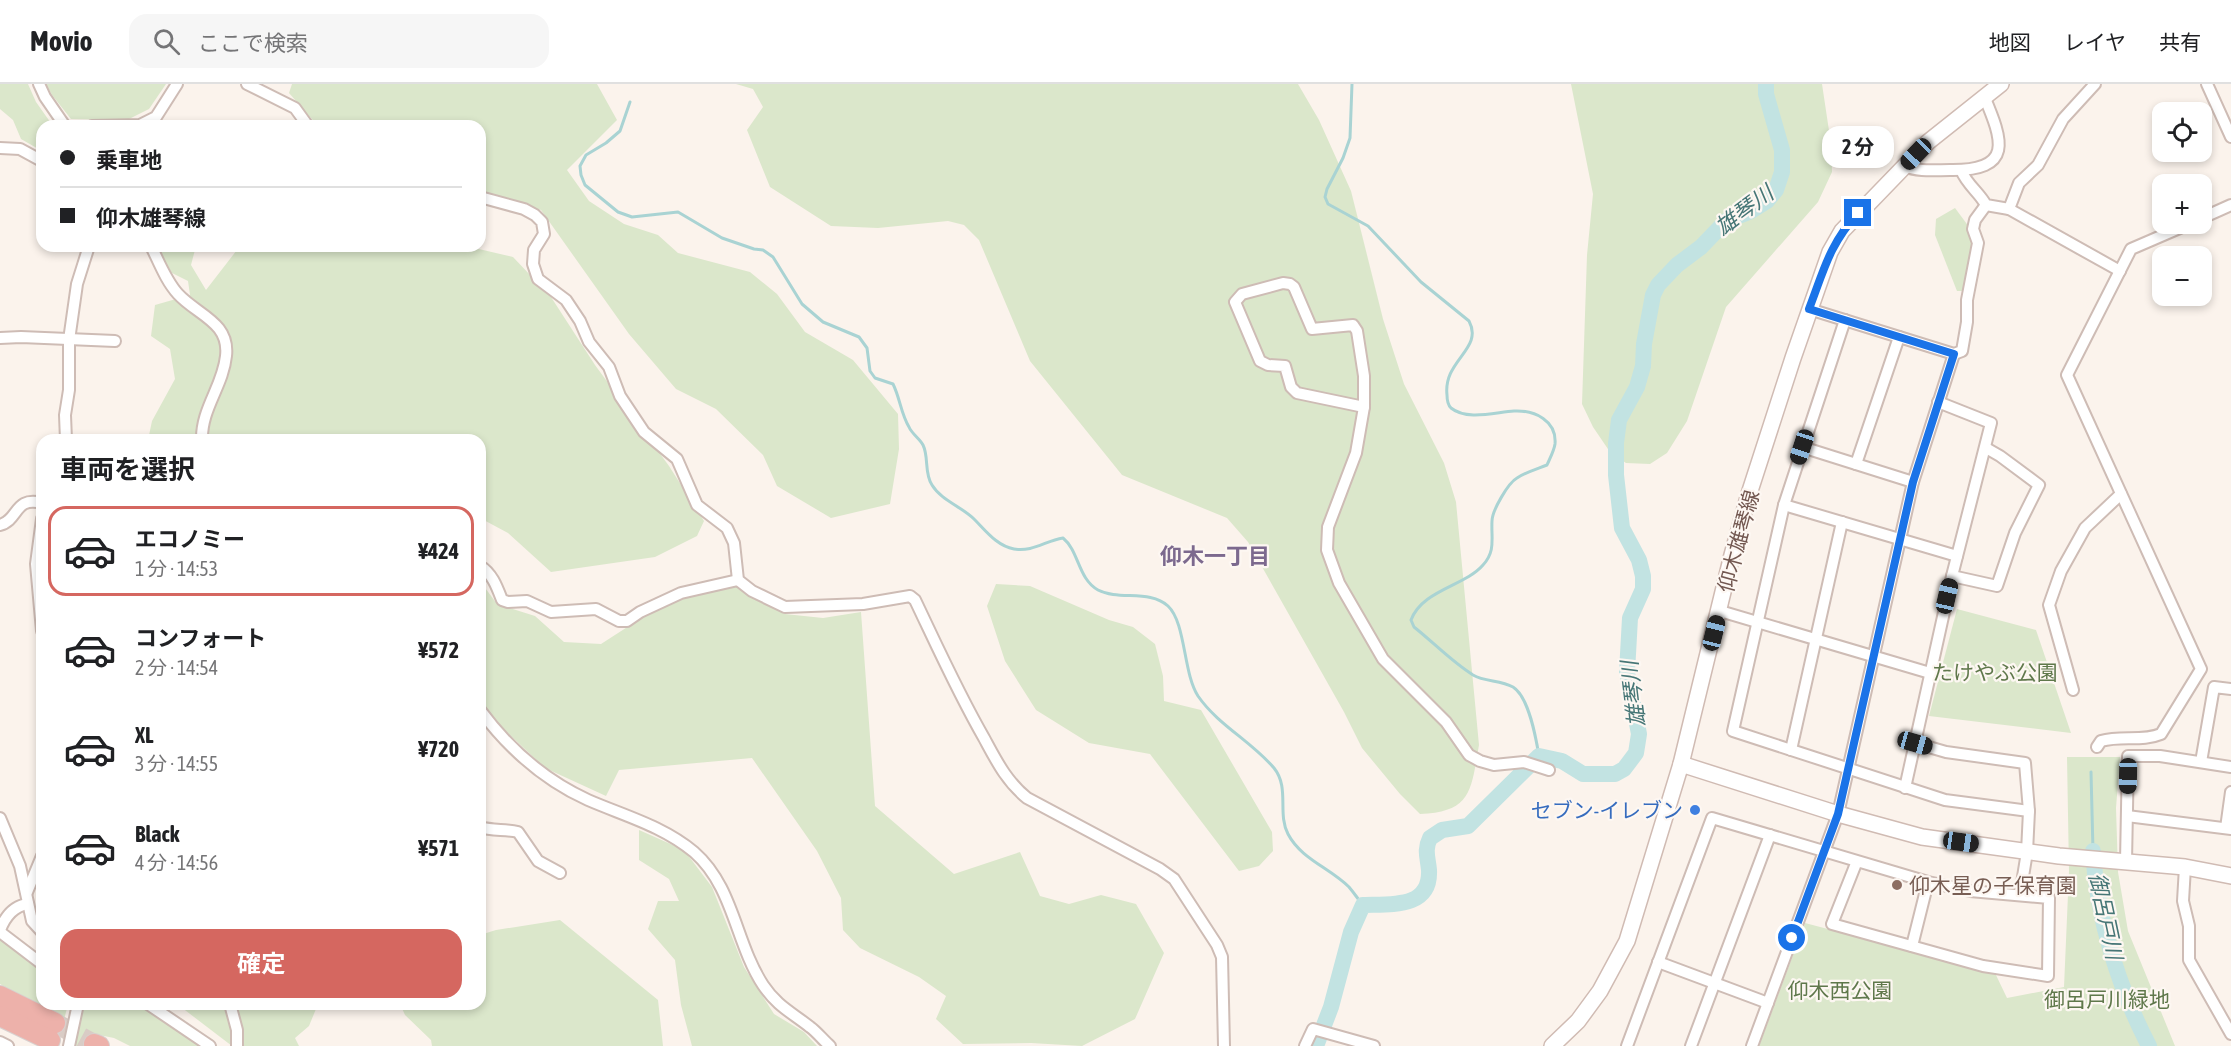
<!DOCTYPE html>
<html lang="ja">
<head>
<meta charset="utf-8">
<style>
  body { margin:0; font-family:"Asap Condensed","Noto Sans JP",sans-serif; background:#f6f6f6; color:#202124; height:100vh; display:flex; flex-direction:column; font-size:22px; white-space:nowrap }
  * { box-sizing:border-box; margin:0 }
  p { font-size:20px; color:#757577 }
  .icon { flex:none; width:33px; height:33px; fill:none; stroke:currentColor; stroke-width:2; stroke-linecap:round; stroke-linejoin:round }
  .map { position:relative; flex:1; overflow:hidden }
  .side { position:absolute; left:36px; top:350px; width:450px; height:576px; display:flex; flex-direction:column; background:#fff; border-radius:18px; box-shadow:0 3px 9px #0003 }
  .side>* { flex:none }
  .guide { position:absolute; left:36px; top:36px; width:450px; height:132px; border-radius:18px; box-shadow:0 3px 9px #0003; display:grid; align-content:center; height:132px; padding:0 24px; background:#fff }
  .controls { position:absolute; left:2152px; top:18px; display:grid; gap:12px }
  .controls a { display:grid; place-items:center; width:60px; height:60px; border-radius:12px; background:#fff; box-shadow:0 3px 9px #0003; font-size:30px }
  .end { position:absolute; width:27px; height:27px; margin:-14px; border:8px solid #1a73e8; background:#fff; box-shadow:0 0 0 3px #fff }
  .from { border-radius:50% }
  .bubble { position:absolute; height:42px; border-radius:18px; background:#fff; box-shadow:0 3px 9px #0003; font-size:20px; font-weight:700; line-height:42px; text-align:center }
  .car { position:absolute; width:18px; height:36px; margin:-18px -9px; border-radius:8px; box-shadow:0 0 4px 2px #0007; background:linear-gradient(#222 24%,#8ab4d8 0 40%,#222 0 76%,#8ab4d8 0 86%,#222 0) }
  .guide b { display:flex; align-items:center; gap:21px; height:57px; font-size:22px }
  .guide b+b { border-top:2px solid #e0e0e0 }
  .guide i { width:15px; height:15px; background:#202124 }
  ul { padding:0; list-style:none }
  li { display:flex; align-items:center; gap:18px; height:90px; margin:0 12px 9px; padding:0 12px; border:3px solid transparent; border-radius:18px }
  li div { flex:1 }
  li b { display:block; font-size:22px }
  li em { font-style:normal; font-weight:700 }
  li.selected { border-color:#d56760 }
  li>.icon { width:54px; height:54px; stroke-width:1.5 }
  h2 { padding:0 24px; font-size:27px; line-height:72px }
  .button { display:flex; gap:12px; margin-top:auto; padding:12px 24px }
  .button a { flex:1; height:69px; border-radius:18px; background:#d56760; color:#fff; font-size:24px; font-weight:700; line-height:69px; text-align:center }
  header { display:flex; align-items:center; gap:36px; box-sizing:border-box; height:84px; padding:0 30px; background:#fff; border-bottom:2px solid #e0e0e0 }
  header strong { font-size:28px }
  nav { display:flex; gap:33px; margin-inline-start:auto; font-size:21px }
  .search { width:420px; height:54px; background:#f6f6f6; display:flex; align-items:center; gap:15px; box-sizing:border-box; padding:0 21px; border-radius:18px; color:#757577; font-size:22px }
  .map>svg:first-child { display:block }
</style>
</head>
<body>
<header>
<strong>Movio</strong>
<div class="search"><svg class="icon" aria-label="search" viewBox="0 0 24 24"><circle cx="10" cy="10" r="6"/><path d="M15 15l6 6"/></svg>ここで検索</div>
<nav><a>地図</a><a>レイヤ</a><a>共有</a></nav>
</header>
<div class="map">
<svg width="2231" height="962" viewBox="0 0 2231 962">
  <rect width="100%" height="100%" fill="#fbf3ec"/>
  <g fill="#dbe7cb">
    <polygon points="0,0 28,0 36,18 53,42 42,42 42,67 21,55 13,36 0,25"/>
    <polygon points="46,0 166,0 149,25 127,36 71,35 52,11"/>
    <polygon points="292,0 597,0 617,36 567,86 589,117 624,140 658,151 678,169 750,188 777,210 805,248 853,276 898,330 899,365 890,420 831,434 777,402 763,371 716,325 676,305 629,250 541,126 480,109 480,42 318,42 289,9"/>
    <path d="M736,0H1298L1319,36L1351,107L1383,235L1404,300L1444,379L1456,418L1479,661C1471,706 1472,728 1420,730L1400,710L1362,664L1344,628L1248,458L1227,434L1122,391L1030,277L979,156L964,141L948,137L878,144L831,142L770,103L747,46L763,23L753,5Z"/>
    <polygon points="1571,0 1822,0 1831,60 1832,88 1818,118 1726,223 1687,337 1667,369 1650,380 1626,379 1610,368 1593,343 1582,320 1587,171 1593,110"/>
    <polygon points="1955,124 1978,155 1970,201 1962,207 1957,207 1935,151 1936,135"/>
    <polygon points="155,162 196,162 191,181 206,206 240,162 466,162 513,173 551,213 595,281 669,382 704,437 697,452 655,473 551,488 508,449 480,434 480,356 148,356 152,337 175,295 170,265 151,252 155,221 190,211 188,197 172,189"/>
    <polygon points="480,497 497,520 535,532 564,558 601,560 677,511 732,499 785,530 823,534 861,528 875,722 954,790 1020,768 1040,812 1069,820 1101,811 1136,820 1164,869 1135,935 1082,962 1031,959 963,960 936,935 946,912 919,893 860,864 843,846 841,814 817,767 752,674 619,686 606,712 545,684 495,637 480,617"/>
    <polygon points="996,500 1030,502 1109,536 1133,543 1155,560 1163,592 1164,617 1201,626 1272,748 1273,767 1259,782 1239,787 1150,670 1089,659 1036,626 1005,577 987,522"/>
    <polygon points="1957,525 2036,546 2071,649 1929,632"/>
    <polygon points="2067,673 2120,673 2116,724 2118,788 2128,847 2175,962 1759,962 1805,839 1995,889 2007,914 2064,903 2069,787"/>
    <polygon points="639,746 684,766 712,803 744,883 774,930 804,948 817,962 692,962 681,921 675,876 648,845 658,817 679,817 669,795 639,776"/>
    <polygon points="560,836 658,916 663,962 432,962 431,956 405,931 400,920 480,920 480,851 496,846"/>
    <polygon points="0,855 42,887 42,920 68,920 64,936 0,900"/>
    <polygon points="85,920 137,920 200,962 130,962 114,954 94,950 89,962 74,962"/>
    <polygon points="177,920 318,920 309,942 295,954 299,962 232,962"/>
  </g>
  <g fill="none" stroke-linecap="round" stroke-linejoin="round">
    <g stroke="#a9d3d3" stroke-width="3">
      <path d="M1352,0L1350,54L1343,74L1327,105L1325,113L1328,120L1368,142L1421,198L1469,237C1484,265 1443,276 1447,311C1447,316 1448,321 1451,324C1467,337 1496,328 1514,327C1535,326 1557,337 1555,360C1554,367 1550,374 1547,381C1537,385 1526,388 1517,394C1508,399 1492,427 1492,437C1491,454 1496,467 1483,481C1465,502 1422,506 1411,536L1414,543C1433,558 1452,578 1473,591C1485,598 1500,596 1513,603C1529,613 1536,654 1539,672"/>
      <path d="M630,18L620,47L606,59L586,71L580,82L581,91L585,101L618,128L632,133L678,128L722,154L754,165L763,166L773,173L802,220L823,238L859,253L867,264L870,287L875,294L893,300C900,314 901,330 909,343C912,350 920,355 923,361C929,373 924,389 932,401C941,416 962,423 974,435C986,447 997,462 1014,465C1033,468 1045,457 1063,454C1079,467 1078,495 1098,506C1119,517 1150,505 1168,522C1186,539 1183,589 1198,612C1218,641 1251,657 1274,684C1290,704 1277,729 1288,750C1301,775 1330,784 1349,803C1354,809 1358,815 1363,821"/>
      <polyline points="2091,688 2093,767"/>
    </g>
    <g stroke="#c2e3e2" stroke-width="16">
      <path d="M2093,767C2097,834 2118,902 2149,962"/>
      <path d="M1316,962L1331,923L1351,848L1363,821C1390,820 1431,825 1429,786C1428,774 1424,766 1430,754L1442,746L1468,742L1539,672L1562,677L1583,690H1615L1624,685L1636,669L1639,650L1627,588L1630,534L1643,505V492L1639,476L1622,444L1616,391V359L1619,336L1637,303L1643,282L1644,260L1653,211L1658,201L1677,181L1701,163L1726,137L1751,127L1767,117L1776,106L1782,88V66L1766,10V0"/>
    </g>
    <polyline stroke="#d9ccc5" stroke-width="20" stroke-dasharray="20 10" stroke-linecap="butt" points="55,939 94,960"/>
    <g stroke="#cebcb5" stroke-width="14">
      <g id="street">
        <polyline points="39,0 45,13 65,42"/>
        <polyline points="247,0 295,24 308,42"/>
        <polyline points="2095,0 2063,35 2038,81 2019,99 2009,125 2120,187"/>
        <polyline points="2207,0 2231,53"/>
        <polyline points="92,42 140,41 156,33 177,0"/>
        <polyline points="0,64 20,65 42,77"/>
        <path d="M1904,82C1918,88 1935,86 1950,86C2014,87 2003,57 1984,12"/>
        <path d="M1961,86C1967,101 1979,108 1986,121L2009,125"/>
        <path d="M480,113L524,125L535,131L542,138L544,150L534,166L533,180L538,195L566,216L580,237L589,258L609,283L620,312L644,348L677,375L697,421L727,444L734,459L738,496L752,507L785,523L863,520L910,512L915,516C937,562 958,609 984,654C996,676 1006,697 1027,714L1160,785L1174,795L1217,861L1222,873L1224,962"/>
        <polyline points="2202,134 2231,121"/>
        <path d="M151,162C159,178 166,197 178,210C197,231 230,238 226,272C223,302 201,325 202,356"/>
        <polygon points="1283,199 1290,200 1294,203 1312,245 1353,241 1357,247 1364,292 1364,323 1297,309 1291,303 1285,282 1268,281 1260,277 1235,218 1242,210"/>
        <polyline points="1809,225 1954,270 1962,267 1967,238 1967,216 1978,159 1973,145 1975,136 1986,121"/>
        <polyline points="1845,236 1784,421 1733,647 1945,716 2029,727"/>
        <polyline points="0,254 21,253 115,257"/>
        <polyline points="1364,323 1356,369 1328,443 1327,466 1339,499 1383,575 1446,638 1469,671 1480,677 1494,681 1524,678 1549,686"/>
        <polyline points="66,356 65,331 69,306 69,256 77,200 89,162"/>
        <polyline points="1802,363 1913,398"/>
        <polyline points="1856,380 1899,253"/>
        <polyline points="1784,421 1957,472"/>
        <polyline points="42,435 36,480 42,547"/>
        <path d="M0,441C19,436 14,412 42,419"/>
        <path d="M480,482C492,489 497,503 502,516L508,518L527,517L551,528L596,525L619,537H627L640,528L681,509L738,496"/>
        <polyline points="1952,492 1997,502 2015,449 2039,401 2000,372 1986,364"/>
        <polyline points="1720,527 1930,589"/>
        <polyline points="2073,606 2049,521 2061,487 2085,444 2121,410"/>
        <path d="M480,626C509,665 544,696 588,716C625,732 663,742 694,768C734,803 735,858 763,901C777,922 791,928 810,943C817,948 823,956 830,962"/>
        <polyline points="1915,659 1946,668 2025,679 2029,727 2027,768 2020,811"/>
        <path d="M2097,663L2101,657C2121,651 2142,658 2161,650L2201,585L2067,291L2131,165L2189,140"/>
        <polyline points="1791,666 1842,438"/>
        <polyline points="2201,678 2214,603 2231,605"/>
        <polyline points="1905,704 1952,492 1991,339 1938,318"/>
        <polyline points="2127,732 2231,745"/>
        <polyline points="0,734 20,782 32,837 42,848"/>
        <path d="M480,743C492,747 505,745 518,748L538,777L560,789"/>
        <polyline points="2226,744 2231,708"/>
        <polyline points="2126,778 2128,672 2160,672 2231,683"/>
        <polyline points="2185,783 2183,817 2189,842 2189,876 2231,950"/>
        <polyline points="27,808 42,772"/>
        <path d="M0,846C5,833 13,822 28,820"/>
        <polyline points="0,848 42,880"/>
        <polyline points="1912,862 1928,798"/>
        <polyline points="1658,878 1768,919"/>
        <polyline points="148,920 210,962"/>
        <polyline points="230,920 237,946 237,962"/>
        <polyline points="0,958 8,962"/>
        <polyline points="69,962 78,920"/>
        <polyline points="1305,962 1313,945 1374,962"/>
        <polyline points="1627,962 1712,734 1928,798 1970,807 2049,814 2048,892 1983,882 1832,840 1857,777"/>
        <polyline points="1691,962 1770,751"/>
        <polyline points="1752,962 1838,730 1913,398 1954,270"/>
      </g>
    </g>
    <g stroke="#d0bbb3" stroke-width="18">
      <g id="secondary">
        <polyline points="1681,680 1838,730 1922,753 2059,772 2185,783 2231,792"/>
        <polyline points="1552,962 1578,937 1600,907 1627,857 1681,680 1732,471 1749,410 1793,274 1830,168 1842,147 1928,58 2001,0"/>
      </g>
    </g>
    <g stroke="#d8d0ce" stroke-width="22">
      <g id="highway">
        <polyline points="0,912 55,939"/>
        <polyline points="0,932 50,956"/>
        <polyline points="94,960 99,962"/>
      </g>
    </g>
    <use href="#street" stroke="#fff" stroke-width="10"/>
    <use href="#secondary" stroke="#fff" stroke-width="15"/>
    <use href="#highway" stroke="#edb1aa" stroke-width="20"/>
  </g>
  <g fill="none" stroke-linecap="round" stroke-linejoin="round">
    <path stroke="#1a73e8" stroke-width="8" d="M1792,854L1838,730L1913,398L1954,270L1809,225C1824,186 1829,161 1858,129"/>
  </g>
  <circle fill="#3f7fe0" stroke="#fdf7f2" stroke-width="2" cx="1695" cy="726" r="6"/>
  <circle fill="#8d6e63" stroke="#fdf7f2" stroke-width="2" cx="1897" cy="801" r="6"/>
  <g text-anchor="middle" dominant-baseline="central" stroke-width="4.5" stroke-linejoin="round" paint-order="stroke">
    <g font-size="21" fill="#735851" stroke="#fdf7f2">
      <text transform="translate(1738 457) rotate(-75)">仰木雄琴線</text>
    </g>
    <g font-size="21" fill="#5f784b" stroke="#fdf7f2">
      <text x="1995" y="588">たけやぶ公園</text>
      <text x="1840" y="906">仰木西公園</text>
      <text x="2107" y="915">御呂戸川緑地</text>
    </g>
    <g font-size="21" fill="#366cbe" stroke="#fdf7f2" text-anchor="end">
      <text x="1683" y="726">セブン-イレブン</text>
    </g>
    <g font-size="21" fill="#785e54" stroke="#fdf7f2" text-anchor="start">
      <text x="1909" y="801">仰木星の子保育園</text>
    </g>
    <g font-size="22" font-style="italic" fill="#467676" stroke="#fdf7f2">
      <text transform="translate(1744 126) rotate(-37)">雄琴川</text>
      <text transform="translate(1633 610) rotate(-97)">雄琴川</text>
      <text transform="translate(2106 832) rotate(78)">御呂戸川</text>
    </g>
    <g font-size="22" font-weight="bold" fill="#7c698e" stroke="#fdf7f2">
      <text x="1215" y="472">仰木一丁目</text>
    </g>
  </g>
</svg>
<div class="controls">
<a><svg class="icon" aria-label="locate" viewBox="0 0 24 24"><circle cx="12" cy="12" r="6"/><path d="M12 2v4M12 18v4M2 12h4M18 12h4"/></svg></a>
<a>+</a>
<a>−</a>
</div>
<i class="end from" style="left:1792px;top:854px"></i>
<i class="end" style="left:1858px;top:129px"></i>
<div class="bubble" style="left:1822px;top:42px;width:72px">2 分</div>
<i class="car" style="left:1916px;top:70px;rotate:224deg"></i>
<i class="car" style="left:1802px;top:363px;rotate:198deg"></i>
<i class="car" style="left:1947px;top:512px;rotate:13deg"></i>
<i class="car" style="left:1714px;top:549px;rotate:14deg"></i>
<i class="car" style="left:1915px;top:659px;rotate:106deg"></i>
<i class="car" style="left:2128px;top:692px;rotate:181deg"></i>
<i class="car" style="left:1961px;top:758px;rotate:98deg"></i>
<div class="guide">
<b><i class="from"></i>乗車地</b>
<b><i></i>仰木雄琴線</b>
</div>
<section class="side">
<h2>車両を選択</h2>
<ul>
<li class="selected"><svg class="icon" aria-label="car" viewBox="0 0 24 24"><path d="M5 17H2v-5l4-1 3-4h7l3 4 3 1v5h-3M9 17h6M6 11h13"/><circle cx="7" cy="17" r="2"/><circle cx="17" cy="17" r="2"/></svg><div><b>エコノミー</b><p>1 分 · 14:53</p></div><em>¥424</em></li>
<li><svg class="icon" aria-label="car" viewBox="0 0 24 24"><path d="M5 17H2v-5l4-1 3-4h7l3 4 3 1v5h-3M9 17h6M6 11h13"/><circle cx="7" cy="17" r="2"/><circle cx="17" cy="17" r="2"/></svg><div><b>コンフォート</b><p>2 分 · 14:54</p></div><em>¥572</em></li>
<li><svg class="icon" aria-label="car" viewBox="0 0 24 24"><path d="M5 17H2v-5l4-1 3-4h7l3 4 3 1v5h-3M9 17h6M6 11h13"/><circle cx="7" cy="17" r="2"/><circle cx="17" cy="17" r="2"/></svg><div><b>XL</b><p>3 分 · 14:55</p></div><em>¥720</em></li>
<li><svg class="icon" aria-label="car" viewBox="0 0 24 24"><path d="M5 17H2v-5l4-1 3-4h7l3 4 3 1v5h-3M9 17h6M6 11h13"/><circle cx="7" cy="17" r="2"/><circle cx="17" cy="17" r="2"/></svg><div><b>Black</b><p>4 分 · 14:56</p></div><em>¥571</em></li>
</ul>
<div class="button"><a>確定</a></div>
</section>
</div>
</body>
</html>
